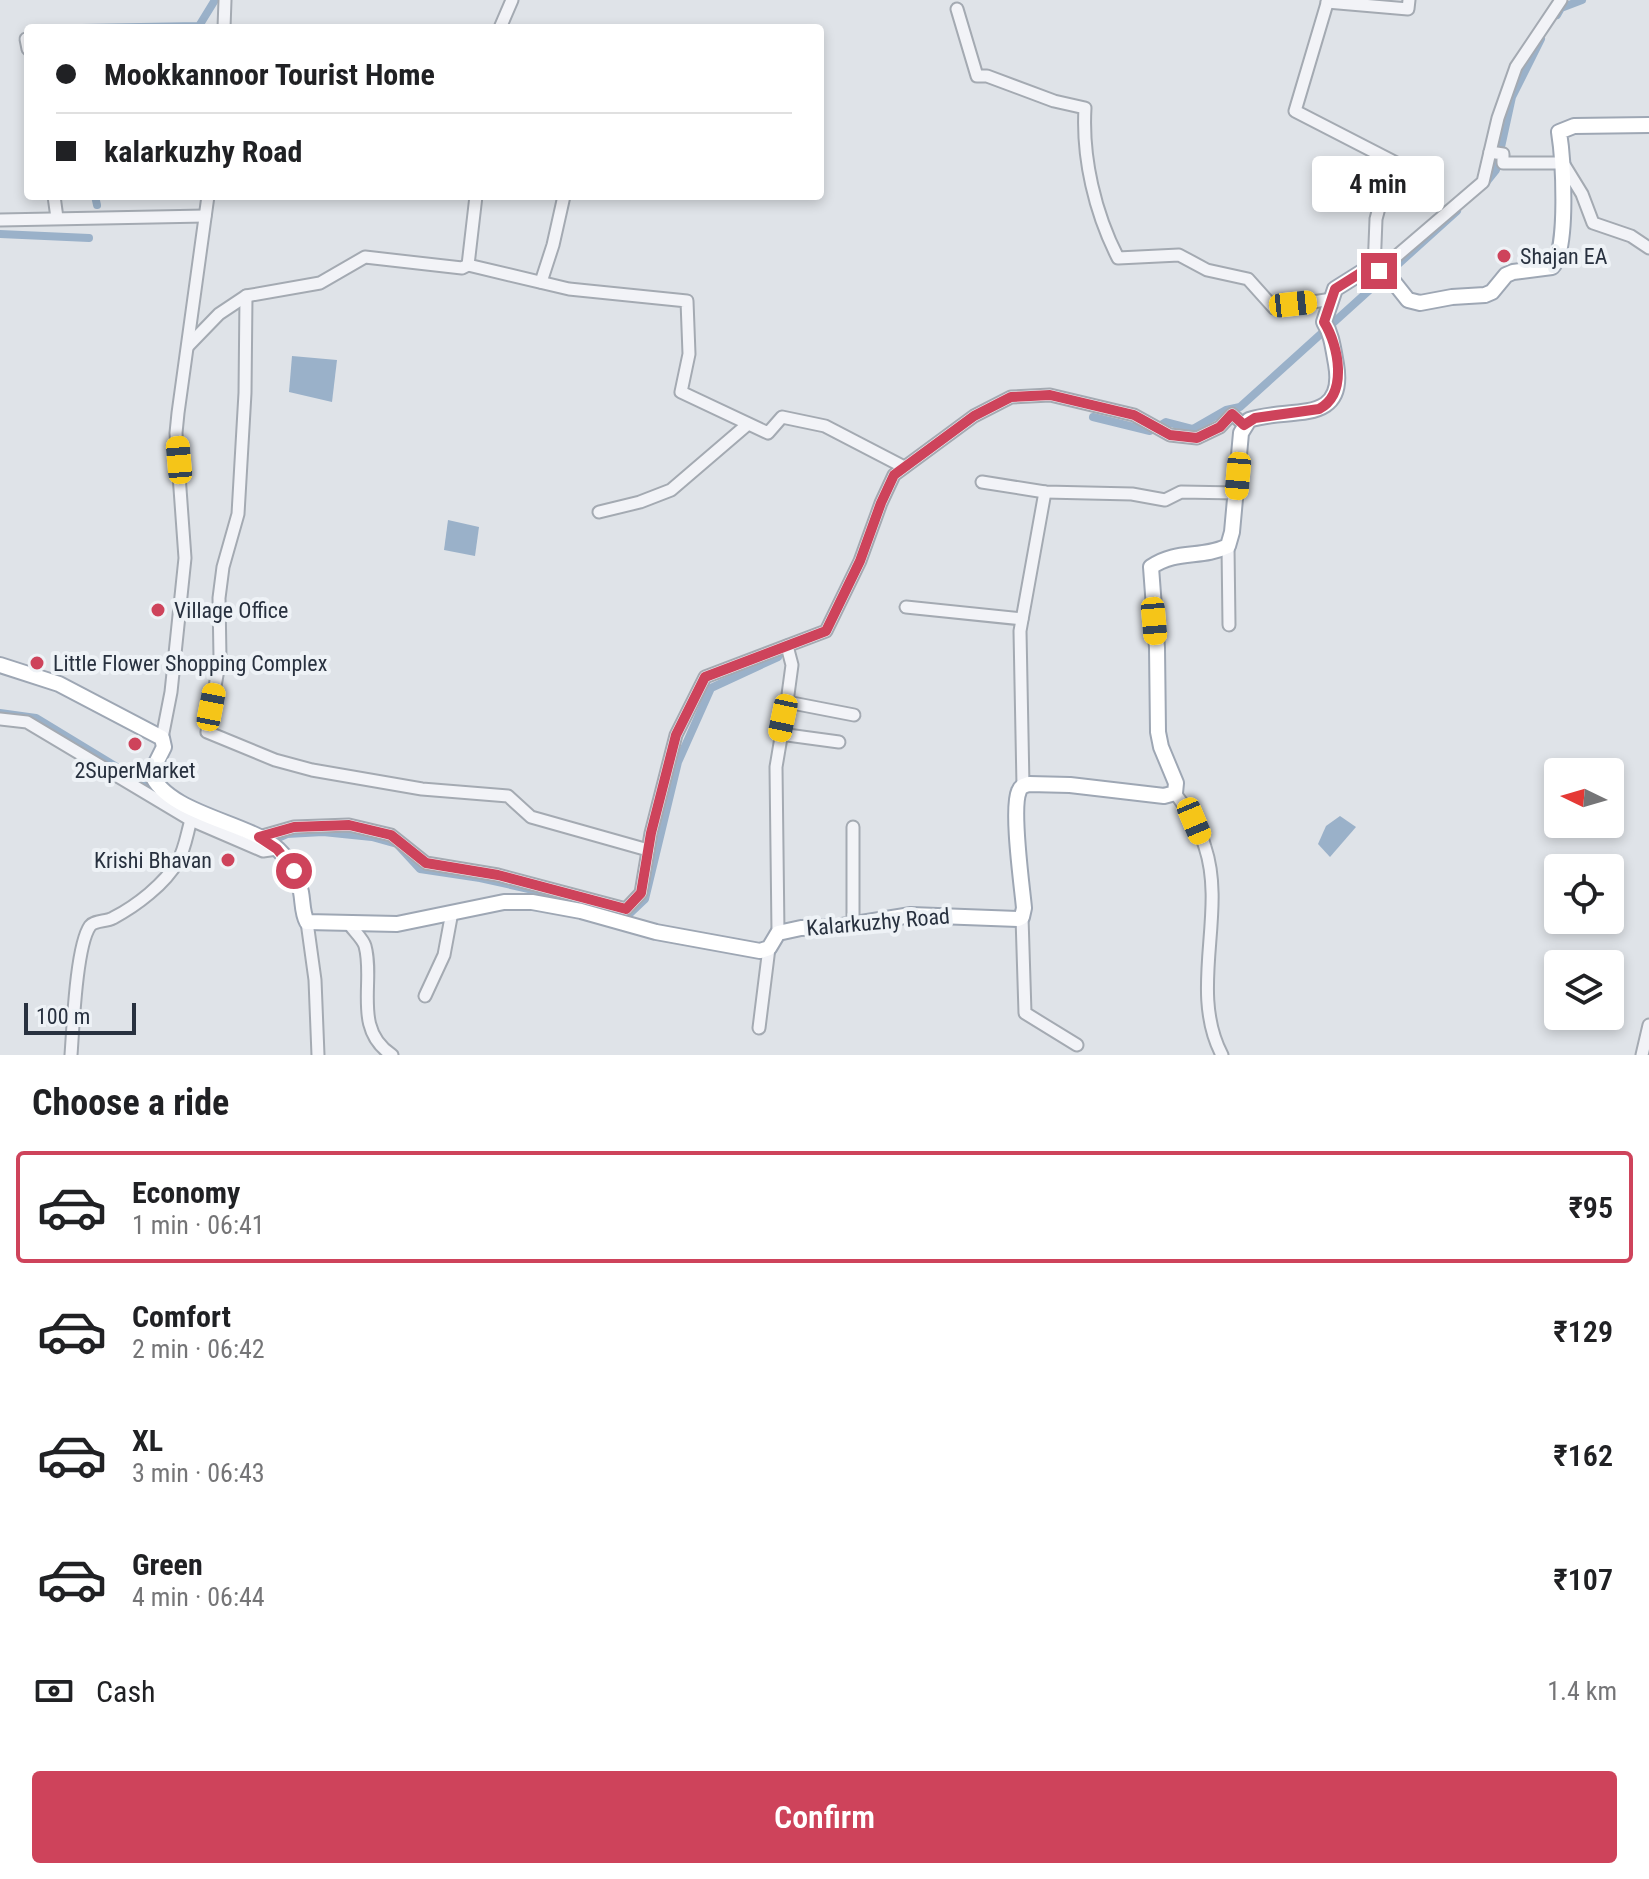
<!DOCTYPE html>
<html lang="en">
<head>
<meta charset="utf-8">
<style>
  body { margin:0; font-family:"Roboto Condensed",sans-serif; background:#f6f6f6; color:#202124; height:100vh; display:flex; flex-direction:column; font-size:30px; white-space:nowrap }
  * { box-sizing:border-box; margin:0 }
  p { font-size:26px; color:#757577 }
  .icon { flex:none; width:44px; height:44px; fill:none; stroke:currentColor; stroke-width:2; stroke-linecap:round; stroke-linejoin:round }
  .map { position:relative; height:1055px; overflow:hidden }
  .panel { display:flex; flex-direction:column; background:#fff; flex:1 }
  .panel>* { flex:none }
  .hud { position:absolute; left:24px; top:24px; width:800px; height:176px; border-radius:8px; box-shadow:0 4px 12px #0003; display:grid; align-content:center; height:176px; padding:0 32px; background:#fff }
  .needle { width:52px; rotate:275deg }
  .controls { position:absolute; left:1544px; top:758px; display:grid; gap:16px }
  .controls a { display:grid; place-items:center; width:80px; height:80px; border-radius:8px; background:#fff; box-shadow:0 4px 12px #0003; font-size:40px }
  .scale { position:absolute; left:24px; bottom:20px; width:112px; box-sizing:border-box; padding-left:8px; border:4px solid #28313f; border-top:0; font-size:22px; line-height:28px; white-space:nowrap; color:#28313f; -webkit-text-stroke:6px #eef2f6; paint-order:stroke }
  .end { position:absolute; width:36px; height:36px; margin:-18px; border:10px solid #ce435b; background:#fff; box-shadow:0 0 0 4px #fff }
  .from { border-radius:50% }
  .bubble { position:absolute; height:56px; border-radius:8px; background:#fff; box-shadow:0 4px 12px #0003; font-size:26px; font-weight:600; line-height:56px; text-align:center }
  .car { position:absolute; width:24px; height:48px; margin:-24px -12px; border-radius:10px; box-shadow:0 0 6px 2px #0007; background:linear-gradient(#f5c518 24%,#345 0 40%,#f5c518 0 76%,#345 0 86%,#f5c518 0) }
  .hud b { display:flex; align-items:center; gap:28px; height:76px; font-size:30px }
  .hud b+b { border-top:2px solid #e0e0e0 }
  .hud i { width:20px; height:20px; background:#202124 }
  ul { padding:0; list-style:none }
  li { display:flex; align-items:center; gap:24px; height:112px; margin:0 16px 12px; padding:0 16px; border:4px solid transparent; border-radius:8px }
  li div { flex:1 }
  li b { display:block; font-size:30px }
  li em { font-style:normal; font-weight:600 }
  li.current { border-color:#ce435b }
  li>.icon { width:72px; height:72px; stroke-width:1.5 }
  h2 { padding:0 32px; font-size:36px; line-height:96px }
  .pay { display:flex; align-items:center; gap:20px; height:88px; padding:0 32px; font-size:30px }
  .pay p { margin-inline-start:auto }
  .cta { display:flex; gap:16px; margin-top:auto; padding:16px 32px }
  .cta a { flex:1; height:92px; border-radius:8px; background:#ce435b; color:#fff; font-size:32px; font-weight:600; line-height:92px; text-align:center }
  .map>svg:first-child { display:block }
</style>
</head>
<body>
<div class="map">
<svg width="1649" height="1055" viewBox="0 0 1649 1055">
  <rect width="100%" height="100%" fill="#dfe3e8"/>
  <g fill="#9ab1c9">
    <polygon points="292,356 337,360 332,402 289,392"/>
    <polygon points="448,520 479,527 475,556 444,550"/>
    <polygon points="1340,816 1356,827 1330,857 1318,844 1326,826"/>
  </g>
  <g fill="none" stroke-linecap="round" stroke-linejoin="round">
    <g stroke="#9ab1c9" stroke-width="8">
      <polyline points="1557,15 1561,8 1582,0"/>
      <polyline points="82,28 199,26 215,0"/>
      <polyline points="1484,185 1496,170 1512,97 1541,39"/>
      <polyline points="95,196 97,205"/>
      <polyline points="0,234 89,238"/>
      <polyline points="1093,417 1150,431 1153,429"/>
      <polyline points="1161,425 1166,422 1193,429 1226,410 1240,407 1457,211"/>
      <polyline points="0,713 36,718 158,792"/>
      <polyline points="269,842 287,834 323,832 372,837 397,844 420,869 480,878 551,894"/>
      <polyline points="571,900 626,917 645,899 678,762 711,688 778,657"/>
    </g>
    <g stroke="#a4aab2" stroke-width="15">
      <g id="minor">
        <polyline points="1328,0 1295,111 1398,164 1383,193 1376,219 1374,270"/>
        <polyline points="1561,0 1516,67 1498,118 1490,152 1503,154 1503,163 1563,163 1582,194 1593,223 1631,236 1649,248"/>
        <polyline points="1327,2 1408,9 1409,0"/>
        <path d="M957,9L977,76H987L1054,101L1085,108C1082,158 1095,213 1118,258L1179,255L1207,270L1248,279L1274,308L1332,299"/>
        <polyline points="224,28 225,0"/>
        <polyline points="500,28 512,0"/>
        <polyline points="26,39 28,49"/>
        <polyline points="54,196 57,218"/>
        <polyline points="0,220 205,216"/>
        <polyline points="468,265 569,289 687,301 689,354 681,392 768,433 782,417 825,426 904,467"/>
        <polyline points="1379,271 1483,182 1490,152"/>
        <polyline points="541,282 553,245 564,196"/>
        <polyline points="246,296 245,393 238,514 223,567 219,598 220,658 207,732 275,760 312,770 422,789 508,796 531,817 648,850"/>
        <polyline points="188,346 219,314 246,296 320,283 365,257 462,268 468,265 476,196"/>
        <polyline points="982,482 1045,492 1132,494 1165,500 1181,492 1237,493"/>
        <polyline points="599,512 640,502 671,490 748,424"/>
        <polyline points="1228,546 1229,625"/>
        <polyline points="906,607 1022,619"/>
        <polyline points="787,646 792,665 787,702 854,715"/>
        <polyline points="0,719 27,722 191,820 263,851 277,849"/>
        <polyline points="780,734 839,742"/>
        <polyline points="162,738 171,692 185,558 176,433 178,413 208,196"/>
        <polyline points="1023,786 1020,631 1045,492"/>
        <path d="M1175,793C1187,810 1199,826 1205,847C1227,913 1188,991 1222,1055"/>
        <polyline points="259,837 294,827 349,825 391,835 426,863 498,875 626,909 641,893 651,833 676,735 705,677 826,631 860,561 881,503 894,475 974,416 1011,397 1050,395 1134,415 1170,435 1197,438 1220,427 1232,414 1244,425"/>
        <polyline points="1022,917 1025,1013 1077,1045"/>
        <polyline points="307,922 315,980 318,1055"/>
        <polyline points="853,924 853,827"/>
        <path d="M350,925C354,931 363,939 365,946C375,982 352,1029 392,1055"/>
        <polyline points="778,933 776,767 787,702"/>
        <polyline points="425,996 444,955 452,912"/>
        <polyline points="759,1028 769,948"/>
        <path d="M71,1055C73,1029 76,946 90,926C95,920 106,922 113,918C136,906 165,884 178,861C185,849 187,833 191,820"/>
        <polyline points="1642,1055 1649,1025"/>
      </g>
    </g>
    <g stroke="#9ea7b4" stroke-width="18">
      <path id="major" d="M0,665L59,684L162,738L164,747L151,773C165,810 235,821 267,841C285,852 296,871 301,892C303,902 302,913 307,922L397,924L504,902H532L581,911L656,932L760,951L769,948L778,933L801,928L836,927L911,915L1018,919L1022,917L1024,908C1022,886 1011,809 1019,791C1021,786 1023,786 1029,784L1070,785L1164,796L1175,793L1176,783L1161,747L1158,732L1157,648L1151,567C1177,549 1201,559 1228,546L1232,532L1241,433L1249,420C1288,406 1347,427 1336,364C1333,348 1332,335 1324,322L1335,289L1362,272L1379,271L1389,276L1408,300L1420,303L1452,297L1485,295L1492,292L1506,275L1513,272L1552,267C1569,250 1563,157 1559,132L1574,126L1649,125"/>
    </g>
    <use href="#minor" stroke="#f2f3f7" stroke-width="11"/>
    <use href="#major" stroke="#fff" stroke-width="14"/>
  </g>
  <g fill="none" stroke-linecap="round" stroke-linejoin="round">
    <path stroke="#ce435b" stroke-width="10" d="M294,871L277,849L259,837L294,827L349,825L391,835L426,863L498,875L626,909L641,893L651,833L676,735L705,677L826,631L860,561L881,503L894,475L974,416L1011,397L1050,395L1134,415L1170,435L1197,438L1220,427L1232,414L1244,425L1255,418L1319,409C1348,394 1339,346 1324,322L1335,289L1362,272L1379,271"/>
  </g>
  <g fill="#ce435b" stroke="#eef2f6" stroke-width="3">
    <circle cx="1504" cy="256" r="8"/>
    <circle cx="158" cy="610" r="8"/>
    <circle cx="37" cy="663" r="8"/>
    <circle cx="135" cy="744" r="8"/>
    <circle cx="228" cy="860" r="8"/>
  </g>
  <g text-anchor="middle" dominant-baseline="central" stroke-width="8" stroke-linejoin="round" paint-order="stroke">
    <g font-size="22" fill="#28313f" stroke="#eef2f6" text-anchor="start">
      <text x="1520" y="256">Shajan EA</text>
      <text x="174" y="610">Village Office</text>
      <text x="53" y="663">Little Flower Shopping Complex</text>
      <text x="135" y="770" text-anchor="middle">2SuperMarket</text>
      <text x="212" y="860" text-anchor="end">Krishi Bhavan</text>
    </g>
    <g font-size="22" fill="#28313f" stroke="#eef2f6">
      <text transform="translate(878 922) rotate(-5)">Kalarkuzhy Road</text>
    </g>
  </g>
</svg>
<div class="controls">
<a><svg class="needle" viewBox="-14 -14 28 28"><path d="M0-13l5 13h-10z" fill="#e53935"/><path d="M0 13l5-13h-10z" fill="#757577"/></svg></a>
<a><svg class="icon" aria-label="locate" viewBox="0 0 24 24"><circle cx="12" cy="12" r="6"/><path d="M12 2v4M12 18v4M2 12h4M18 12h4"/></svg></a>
<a><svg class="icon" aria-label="layers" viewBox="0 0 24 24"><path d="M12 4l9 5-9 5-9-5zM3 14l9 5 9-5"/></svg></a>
</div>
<div class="scale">100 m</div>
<i class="end from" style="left:294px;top:871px"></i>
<i class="end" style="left:1379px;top:271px"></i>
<div class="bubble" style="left:1312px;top:156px;width:132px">4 min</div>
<i class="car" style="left:1293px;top:304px;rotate:84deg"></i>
<i class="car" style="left:179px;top:460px;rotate:355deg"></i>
<i class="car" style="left:1238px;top:476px;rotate:185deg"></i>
<i class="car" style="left:1154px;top:621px;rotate:175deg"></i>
<i class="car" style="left:211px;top:707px;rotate:11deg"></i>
<i class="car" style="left:783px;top:718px;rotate:192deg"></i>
<i class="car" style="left:1194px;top:821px;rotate:157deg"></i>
<div class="hud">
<b><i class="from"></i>Mookkannoor Tourist Home</b>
<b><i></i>kalarkuzhy Road</b>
</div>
</div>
<section class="panel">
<h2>Choose a ride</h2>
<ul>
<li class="current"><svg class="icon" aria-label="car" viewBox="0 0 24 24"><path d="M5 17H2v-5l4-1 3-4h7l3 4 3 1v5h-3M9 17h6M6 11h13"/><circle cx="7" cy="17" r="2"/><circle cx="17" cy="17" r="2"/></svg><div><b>Economy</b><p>1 min · 06:41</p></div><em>₹95</em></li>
<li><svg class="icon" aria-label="car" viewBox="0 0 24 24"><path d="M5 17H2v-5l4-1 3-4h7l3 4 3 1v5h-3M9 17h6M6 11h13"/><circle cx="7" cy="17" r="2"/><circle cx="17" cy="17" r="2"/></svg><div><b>Comfort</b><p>2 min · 06:42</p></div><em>₹129</em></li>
<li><svg class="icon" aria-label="car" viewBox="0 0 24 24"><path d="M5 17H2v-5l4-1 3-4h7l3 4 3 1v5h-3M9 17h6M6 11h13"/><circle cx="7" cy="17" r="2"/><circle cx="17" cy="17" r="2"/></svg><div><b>XL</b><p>3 min · 06:43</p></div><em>₹162</em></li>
<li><svg class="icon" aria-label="car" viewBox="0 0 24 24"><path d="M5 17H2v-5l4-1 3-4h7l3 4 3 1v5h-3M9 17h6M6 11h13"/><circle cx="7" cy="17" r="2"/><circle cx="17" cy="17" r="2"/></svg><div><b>Green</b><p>4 min · 06:44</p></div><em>₹107</em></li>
</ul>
<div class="pay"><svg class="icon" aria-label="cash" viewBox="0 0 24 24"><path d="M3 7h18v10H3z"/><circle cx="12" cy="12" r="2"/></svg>Cash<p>1.4 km</p></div>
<div class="cta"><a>Confirm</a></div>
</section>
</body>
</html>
